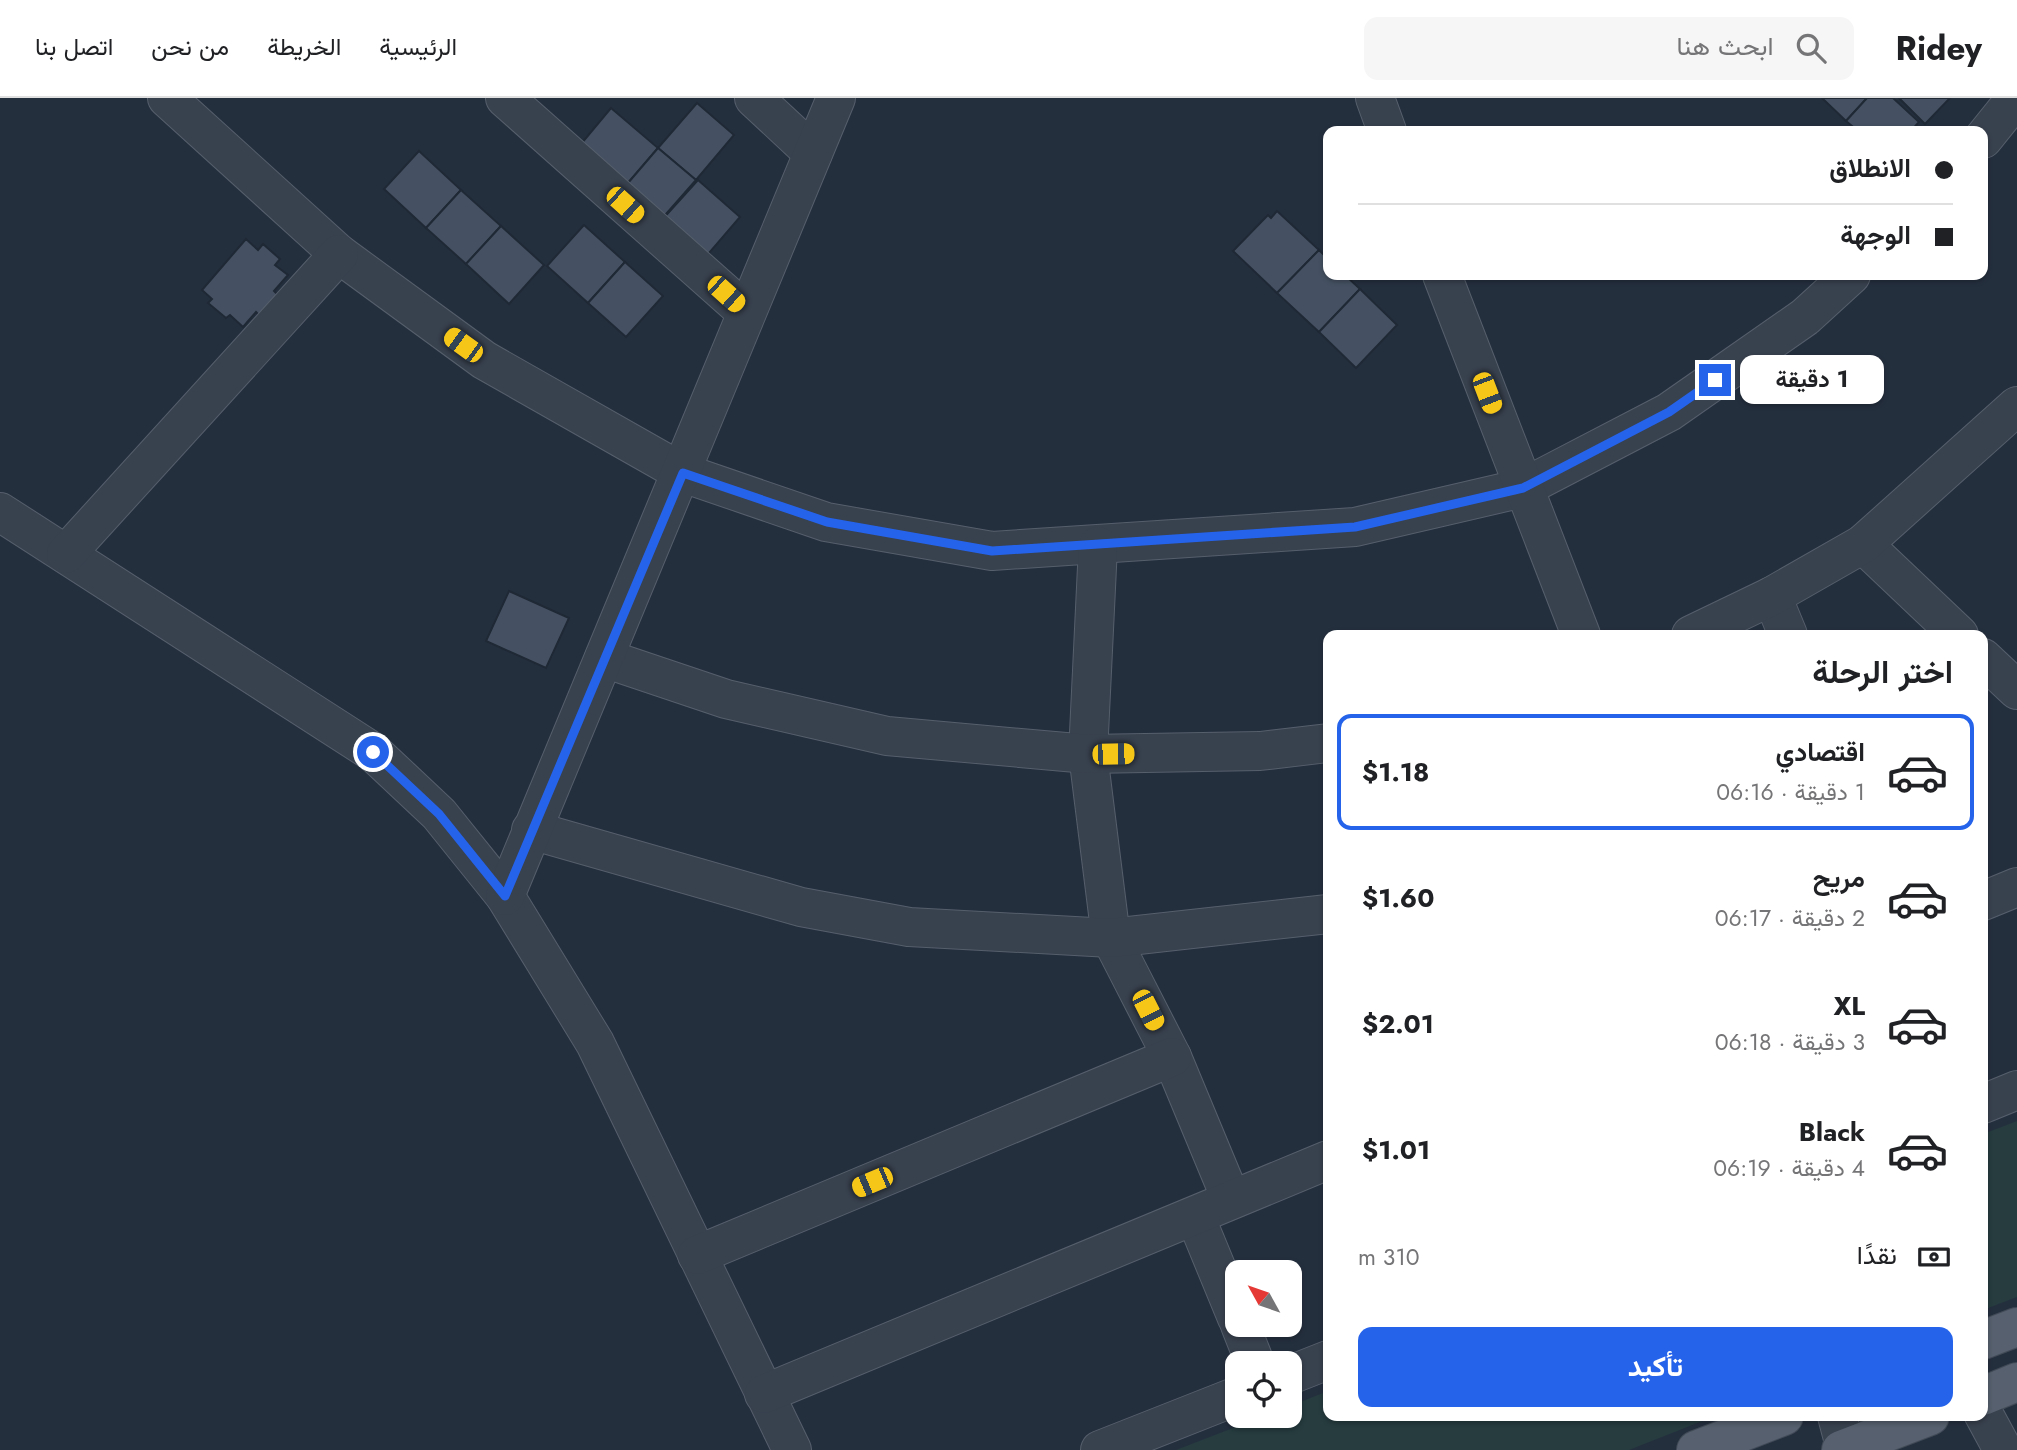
<!DOCTYPE html>
<html lang="ar">
<head>
<meta charset="utf-8">
<style>
  body { margin:0; font-family:Jost,Vazirmatn,sans-serif; background:#f6f6f6; color:#202124; direction:rtl; height:100vh; display:flex; flex-direction:column; font-size:26px; white-space:nowrap }
  * { box-sizing:border-box; margin:0 }
  p { font-size:23px; color:#757577 }
  .icon { flex:none; width:38px; height:38px; fill:none; stroke:currentColor; stroke-width:2; stroke-linecap:round; stroke-linejoin:round }
  .map { position:relative; flex:1; overflow:hidden; direction:ltr }
  .drawer { position:absolute; left:1323px; top:532px; width:665px; height:791px; display:flex; flex-direction:column; background:#fff; border-radius:14px; box-shadow:0 2px 5px #0004; direction:rtl }
  .drawer>* { flex:none }
  .hud { position:absolute; left:1323px; top:28px; width:665px; height:154px; border-radius:14px; box-shadow:0 2px 5px #0004; direction:rtl; display:grid; align-content:center; height:154px; padding:0 35px; background:#fff }
  .needle { width:46px; rotate:310deg }
  .tools { position:absolute; left:1225px; top:1162px; display:grid; gap:14px }
  .tools a { display:grid; place-items:center; width:77px; height:77px; border-radius:14px; background:#fff; box-shadow:0 2px 5px #0004; font-size:35px }
  .end { position:absolute; width:32px; height:32px; margin:-16px; border:9px solid #2563eb; background:#fff; box-shadow:0 0 0 4px #fff }
  .from { border-radius:50% }
  .bubble { position:absolute; height:49px; border-radius:14px; background:#fff; box-shadow:0 2px 5px #0004; font-size:23px; font-weight:700; line-height:49px; text-align:center; direction:rtl }
  .car { position:absolute; width:21px; height:42px; margin:-21px -10px; border-radius:9px; box-shadow:0 0 5px 2px #0007; background:linear-gradient(#f5c518 24%,#345 0 40%,#f5c518 0 76%,#345 0 86%,#f5c518 0) }
  .hud b { display:flex; align-items:center; gap:24px; height:66px; font-size:26px }
  .hud b+b { border-top:2px solid #e0e0e0 }
  .hud i { width:18px; height:18px; background:#202124 }
  ul { padding:0; list-style:none }
  li { display:flex; align-items:center; gap:21px; height:116px; margin:0 14px 10px; padding:0 21px; border:4px solid transparent; border-radius:14px }
  li div { flex:1 }
  li b { display:block; font-size:26px }
  li em { font-style:normal; font-weight:700 }
  li.on { border-color:#2563eb }
  li>.icon { width:63px; height:63px; stroke-width:1.5 }
  h2 { padding:0 35px; font-size:32px; line-height:84px }
  .pay { display:flex; align-items:center; gap:18px; height:77px; padding:0 35px; font-size:26px }
  .pay p { margin-inline-start:auto }
  .action { display:flex; gap:14px; margin-top:auto; padding:14px 35px }
  .action a { flex:1; height:80px; border-radius:14px; background:#2563eb; color:#fff; font-size:28px; font-weight:700; line-height:80px; text-align:center }
  header { display:flex; align-items:center; gap:42px; box-sizing:border-box; height:98px; padding:0 35px; background:#fff; border-bottom:2px solid #e0e0e0 }
  header strong { font-size:33px }
  nav { display:flex; gap:38px; margin-inline-start:auto; font-size:24px }
  .search { width:490px; height:63px; background:#f6f6f6; display:flex; align-items:center; gap:18px; box-sizing:border-box; padding:0 24px; border-radius:14px; color:#757577; font-size:26px }
  .map>svg:first-child { display:block }
</style>
</head>
<body>
<header>
<strong>Ridey</strong>
<div class="search"><svg class="icon" aria-label="search" viewBox="0 0 24 24"><circle cx="10" cy="10" r="6"/><path d="M15 15l6 6"/></svg>ابحث هنا</div>
<nav><a>الرئيسية</a><a>الخريطة</a><a>من نحن</a><a>اتصل بنا</a></nav>
</header>
<div class="map">
<svg width="2017" height="1352" viewBox="0 0 2017 1352">
  <rect width="100%" height="100%" fill="#242f3e"/>
  <g fill="#263c3f">
    <polygon points="2017,1023 2017,1199 1983,1212 1983,1036"/>
    <polygon points="1328,1293 1328,1318 1715,1318 1629,1352 1176,1352 1264,1318 1290,1318 1290,1308"/>
  </g>
  <g fill="#455162" stroke="#1f2835" stroke-width="2">
    <polygon points="1822,0 1867,0 1846,23"/>
    <polygon points="1867,0 1893,0 1919,24 1911,33 1858,33 1846,23"/>
    <polygon points="1899,0 1950,0 1925,26"/>
    <polygon points="697,5 734,37 696,82 658,50"/>
    <polygon points="611,10 658,50 622,92 576,52"/>
    <polygon points="658,50 696,82 659,124 622,92"/>
    <polygon points="419,53 461,92 426,130 384,91"/>
    <polygon points="698,82 740,119 703,162 660,124"/>
    <polygon points="461,92 501,128 466,166 426,130"/>
    <polygon points="1277,113 1319,152 1277,195 1233,153 1268,117 1271,120"/>
    <polygon points="584,127 625,164 588,205 547,168"/>
    <polygon points="501,128 544,167 509,206 466,166"/>
    <polygon points="246,141 258,152 263,146 280,161 275,167 288,177 274,193 278,197 260,218 256,214 243,229 230,217 226,220 208,205 212,201 202,192"/>
    <polygon points="1319,152 1328,161 1328,177 1345,177 1360,191 1319,234 1277,195"/>
    <polygon points="625,164 663,198 626,239 588,205"/>
    <polygon points="1360,191 1397,227 1356,270 1319,234"/>
    <polygon points="509,493 569,520 546,570 486,543"/>
  </g>
  <g fill="none" stroke-linecap="round" stroke-linejoin="round">
    <g stroke="#565f6c" stroke-width="40">
      <g id="minor">
        <polyline points="167,0 339,156 484,262 683,375 826,424 992,453 1355,429 1523,390 1669,314 1805,219 1851,177"/>
        <polyline points="505,0 746,214"/>
        <polyline points="754,0 813,55"/>
        <polyline points="1375,0 1387,33"/>
        <polyline points="1983,41 2016,0"/>
        <polyline points="1442,177 1581,537"/>
        <polyline points="0,414 373,654 439,716 505,798 595,945 792,1352"/>
        <polyline points="1863,446 1959,537"/>
        <polyline points="1098,448 1088,656 1111,840 1172,959 1231,1101"/>
        <polyline points="66,456 339,156"/>
        <polyline points="1772,498 1788,537"/>
        <polyline points="1691,537 1772,498 1863,446 2017,308"/>
        <polyline points="604,560 726,601 887,638 1088,656 1260,653 1328,645"/>
        <polyline points="1983,560 2017,592"/>
        <polyline points="531,732 801,809 909,829 1111,840 1328,816"/>
        <polyline points="505,798 836,0"/>
        <polyline points="1983,803 2017,789"/>
        <polyline points="1983,1006 2017,992"/>
        <polyline points="1195,1118 1237,1220"/>
        <polyline points="697,1157 1172,959"/>
        <polyline points="1240,1227 1255,1265"/>
        <polyline points="1290,1277 1328,1262"/>
        <polyline points="764,1296 1328,1062"/>
        <polyline points="1983,1315 2003,1352"/>
        <polyline points="1837,1318 1846,1352"/>
        <polyline points="1100,1352 1237,1298"/>
      </g>
    </g>
    <g stroke="#414a57" stroke-width="40">
      <g id="major">
        <polyline points="1983,1242 2017,1229"/>
        <polyline points="1983,1298 2017,1284"/>
        <polyline points="1696,1352 1784,1318"/>
        <polyline points="1841,1352 1930,1318"/>
      </g>
    </g>
    <use href="#minor" stroke="#38414e" stroke-width="38"/>
    <use href="#major" stroke="#56606e" stroke-width="38"/>
  </g>
  <g fill="none" stroke-linecap="round" stroke-linejoin="round">
    <polyline stroke="#2563eb" stroke-width="9" points="373,654 439,716 505,798 683,375 827,424 992,453 1355,429 1523,390 1669,314 1715,282"/>
  </g>
</svg>
<div class="tools">
<a><svg class="needle" viewBox="-14 -14 28 28"><path d="M0-13l5 13h-10z" fill="#e53935"/><path d="M0 13l5-13h-10z" fill="#757577"/></svg></a>
<a><svg class="icon" aria-label="locate" viewBox="0 0 24 24"><circle cx="12" cy="12" r="6"/><path d="M12 2v4M12 18v4M2 12h4M18 12h4"/></svg></a>
</div>
<i class="end from" style="left:373px;top:654px"></i>
<i class="end" style="left:1715px;top:282px"></i>
<div class="bubble" style="left:1740px;top:257px;width:144px">1 دقيقة</div>
<i class="car" style="left:625px;top:107px;rotate:132deg"></i>
<i class="car" style="left:726px;top:196px;rotate:132deg"></i>
<i class="car" style="left:463px;top:247px;rotate:306deg"></i>
<i class="car" style="left:1487px;top:295px;rotate:159deg"></i>
<i class="car" style="left:1113px;top:656px;rotate:89deg"></i>
<i class="car" style="left:1148px;top:912px;rotate:153deg"></i>
<i class="car" style="left:872px;top:1084px;rotate:247deg"></i>
<div class="hud">
<b><i class="from"></i>الانطلاق</b>
<b><i></i>الوجهة</b>
</div>
<section class="drawer">
<h2>اختر الرحلة</h2>
<ul>
<li class="on"><svg class="icon" aria-label="car" viewBox="0 0 24 24"><path d="M5 17H2v-5l4-1 3-4h7l3 4 3 1v5h-3M9 17h6M6 11h13"/><circle cx="7" cy="17" r="2"/><circle cx="17" cy="17" r="2"/></svg><div><b>اقتصادي</b><p>1 دقيقة · 06:16</p></div><em>$1.18</em></li>
<li><svg class="icon" aria-label="car" viewBox="0 0 24 24"><path d="M5 17H2v-5l4-1 3-4h7l3 4 3 1v5h-3M9 17h6M6 11h13"/><circle cx="7" cy="17" r="2"/><circle cx="17" cy="17" r="2"/></svg><div><b>مريح</b><p>2 دقيقة · 06:17</p></div><em>$1.60</em></li>
<li><svg class="icon" aria-label="car" viewBox="0 0 24 24"><path d="M5 17H2v-5l4-1 3-4h7l3 4 3 1v5h-3M9 17h6M6 11h13"/><circle cx="7" cy="17" r="2"/><circle cx="17" cy="17" r="2"/></svg><div><b>XL</b><p>3 دقيقة · 06:18</p></div><em>$2.01</em></li>
<li><svg class="icon" aria-label="car" viewBox="0 0 24 24"><path d="M5 17H2v-5l4-1 3-4h7l3 4 3 1v5h-3M9 17h6M6 11h13"/><circle cx="7" cy="17" r="2"/><circle cx="17" cy="17" r="2"/></svg><div><b>Black</b><p>4 دقيقة · 06:19</p></div><em>$1.01</em></li>
</ul>
<div class="pay"><svg class="icon" aria-label="cash" viewBox="0 0 24 24"><path d="M3 7h18v10H3z"/><circle cx="12" cy="12" r="2"/></svg>نقدًا<p>310 m</p></div>
<div class="action"><a>تأكيد</a></div>
</section>
</div>
</body>
</html>
